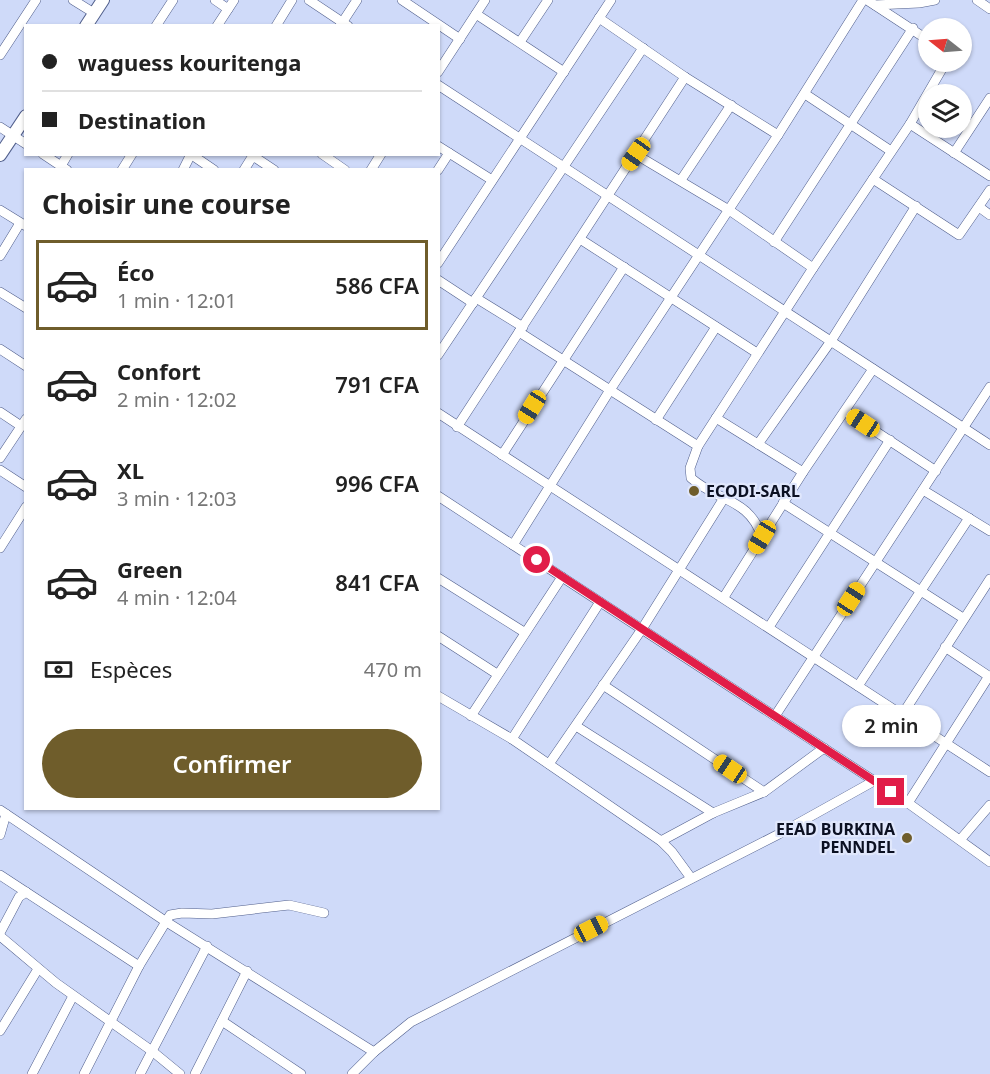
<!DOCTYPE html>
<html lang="fr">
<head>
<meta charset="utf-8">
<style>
  body { margin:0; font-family:"Noto Sans",sans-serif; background:#f2f2f2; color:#222; height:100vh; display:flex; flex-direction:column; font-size:22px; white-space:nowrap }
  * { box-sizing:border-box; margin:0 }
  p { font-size:20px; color:#767676 }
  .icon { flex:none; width:33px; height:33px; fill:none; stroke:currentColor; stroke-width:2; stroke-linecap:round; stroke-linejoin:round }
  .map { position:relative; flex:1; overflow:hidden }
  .drawer { position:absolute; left:24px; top:168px; width:416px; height:642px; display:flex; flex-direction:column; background:#fff; border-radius:0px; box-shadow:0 2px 4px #0004 }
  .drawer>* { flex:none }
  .top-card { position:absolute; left:24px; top:24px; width:416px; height:132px; border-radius:0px; box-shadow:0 2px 4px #0004; display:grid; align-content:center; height:132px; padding:0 18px; background:#fff }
  .needle { width:39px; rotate:287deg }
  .fabs { position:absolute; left:918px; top:18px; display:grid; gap:12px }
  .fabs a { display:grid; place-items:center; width:54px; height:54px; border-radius:50%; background:#fff; box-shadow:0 2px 4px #0004; font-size:30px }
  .end { position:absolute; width:27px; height:27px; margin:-14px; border:8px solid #e11d48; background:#fff; box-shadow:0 0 0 3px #fff }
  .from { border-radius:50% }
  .bubble { position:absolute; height:42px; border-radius:21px; background:#fff; box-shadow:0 2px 4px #0004; font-size:20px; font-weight:600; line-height:42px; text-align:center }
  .car { position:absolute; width:18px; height:36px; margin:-18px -9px; border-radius:8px; box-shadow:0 0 4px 2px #0007; background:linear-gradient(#f5c518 24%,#345 0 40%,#f5c518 0 76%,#345 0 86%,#f5c518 0) }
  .top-card b { display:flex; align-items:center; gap:21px; height:57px; font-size:22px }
  .top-card b+b { border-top:2px solid #e0e0e0 }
  .top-card i { width:15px; height:15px; background:#222 }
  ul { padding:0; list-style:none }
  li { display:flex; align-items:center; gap:18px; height:90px; margin:0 12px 9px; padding:0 6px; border:3px solid transparent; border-radius:0px }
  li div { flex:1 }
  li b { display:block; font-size:22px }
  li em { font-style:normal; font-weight:600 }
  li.current { border-color:#6f5d2b }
  li>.icon { width:54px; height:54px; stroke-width:1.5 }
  h2 { padding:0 18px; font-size:27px; line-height:72px }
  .pay { display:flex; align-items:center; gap:15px; height:66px; padding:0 18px; font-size:22px }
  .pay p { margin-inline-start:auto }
  .cta { display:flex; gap:12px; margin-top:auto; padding:12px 18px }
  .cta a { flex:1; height:69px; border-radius:36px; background:#6f5d2b; color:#fff; font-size:24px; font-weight:600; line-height:69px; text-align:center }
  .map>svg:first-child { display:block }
</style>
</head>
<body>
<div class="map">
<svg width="990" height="1074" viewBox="0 0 990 1074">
  <rect width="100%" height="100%" fill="#cfdaf9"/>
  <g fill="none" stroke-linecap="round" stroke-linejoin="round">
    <g stroke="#515f8c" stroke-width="10">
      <g id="minor">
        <polyline points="73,0 94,13"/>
        <polyline points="215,0 228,9"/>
        <polyline points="309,0 348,26"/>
        <polyline points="402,0 460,39"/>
        <polyline points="867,0 928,40"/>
        <polyline points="977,0 990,9"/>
        <polyline points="875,5 919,3 935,0"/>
        <polyline points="476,14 564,72"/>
        <polyline points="599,18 685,77 778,135"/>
        <polyline points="156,26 173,0"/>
        <polyline points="217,26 234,0"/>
        <polyline points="276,26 292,0"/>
        <polyline points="340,26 357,0"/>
        <polyline points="520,42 548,0"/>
        <polyline points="0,55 36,0"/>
        <polyline points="438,72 485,0"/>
        <polyline points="438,85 990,445"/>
        <polyline points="805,94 891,151"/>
        <polyline points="910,124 990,176"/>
        <polyline points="0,127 26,144"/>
        <polyline points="438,146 492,180"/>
        <polyline points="954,153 990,98"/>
        <polyline points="43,154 67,170"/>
        <polyline points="322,154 345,170"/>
        <polyline points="635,154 729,210 813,268"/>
        <polyline points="192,155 214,170"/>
        <polyline points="253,156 274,170"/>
        <polyline points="61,166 68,154"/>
        <polyline points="122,170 132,154"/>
        <polyline points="183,170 191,154"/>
        <polyline points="244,170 254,154"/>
        <polyline points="371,170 381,154"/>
        <polyline points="438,170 449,153"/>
        <polyline points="873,179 959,235 990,190"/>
        <polyline points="681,180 731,105"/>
        <polyline points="979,207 990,215"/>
        <polyline points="0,210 26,226"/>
        <polyline points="580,239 757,353"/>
        <polyline points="774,242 913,28"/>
        <polyline points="0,256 20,223"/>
        <polyline points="438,263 611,0"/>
        <polyline points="438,280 473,303"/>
        <polyline points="0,292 26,308"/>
        <polyline points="476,298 523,327"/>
        <path d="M519,332L698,446L690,468L691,478C718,502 749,498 762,537"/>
        <polyline points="0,349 26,366"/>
        <polyline points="438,355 643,48"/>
        <polyline points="0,412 21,426"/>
        <polyline points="846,412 936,471"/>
        <polyline points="438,413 990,772"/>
        <polyline points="716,418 803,472"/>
        <polyline points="656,420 716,327"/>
        <polyline points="457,427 685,77"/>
        <polyline points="758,444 831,341 916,206"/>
        <polyline points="698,446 813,268 910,124 946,62"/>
        <polyline points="502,455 624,267"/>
        <polyline points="0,458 26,419"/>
        <polyline points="0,470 26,487"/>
        <polyline points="923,490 990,531"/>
        <polyline points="438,496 908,803 990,862"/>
        <polyline points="783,503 963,618"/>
        <polyline points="513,545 610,390 778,135 863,0"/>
        <polyline points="0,548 26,507"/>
        <polyline points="438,578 524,632"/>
        <polyline points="724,597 803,472 873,369"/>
        <polyline points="769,627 890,440"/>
        <polyline points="438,636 497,674"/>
        <polyline points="945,647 990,677"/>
        <polyline points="603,685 764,792"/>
        <polyline points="858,686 969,518"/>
        <polyline points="438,696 512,739 661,841 672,852 691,878"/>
        <polyline points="902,715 990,579"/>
        <polyline points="471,716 562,577"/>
        <polyline points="775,716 990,387"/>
        <polyline points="576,726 713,813"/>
        <polyline points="512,739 600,602"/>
        <polyline points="549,764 642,629 724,498"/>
        <polyline points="908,803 989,676"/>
        <polyline points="0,810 165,921 374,1052"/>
        <polyline points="0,835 6,814"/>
        <polyline points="960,840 990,805"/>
        <polyline points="661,841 713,813 764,792 824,748"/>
        <polyline points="0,875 139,966"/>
        <polyline points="0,933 19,897 26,892"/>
        <polyline points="0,936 56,983 152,1051 180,1074"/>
        <polyline points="222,1021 301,1074"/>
        <polyline points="0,1031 38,969"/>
        <polyline points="32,1074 73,996"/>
        <polyline points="84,1074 139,966 170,915 182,913 212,914 289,905 324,913"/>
        <polyline points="140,1074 207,946"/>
        <polyline points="195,1074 247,971"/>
        <polyline points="352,1074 374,1052 411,1022 779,834 874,781"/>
      </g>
    </g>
    <g stroke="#515f8c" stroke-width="14">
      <g id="major">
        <polyline points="86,26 103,0"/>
        <polyline points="0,155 26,116"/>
      </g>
    </g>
    <use href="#minor" stroke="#fff" stroke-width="9"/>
    <use href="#major" stroke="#fff" stroke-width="12"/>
  </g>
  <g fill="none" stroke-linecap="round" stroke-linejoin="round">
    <polyline stroke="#e11d48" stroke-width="8" points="537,560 891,792"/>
  </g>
  <g fill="#6f5d2b" stroke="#e0e7fc" stroke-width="2">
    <circle cx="694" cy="491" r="6"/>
    <circle cx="907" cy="838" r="6"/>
  </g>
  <g text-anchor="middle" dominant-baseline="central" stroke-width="4.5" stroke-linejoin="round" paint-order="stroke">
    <g font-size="16" font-weight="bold" fill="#0b1022" stroke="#e0e7fc" text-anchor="start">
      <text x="706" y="491">ECODI-SARL</text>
      <text x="895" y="829" text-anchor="end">EEAD BURKINA<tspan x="895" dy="18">PENNDEL</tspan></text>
    </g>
  </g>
</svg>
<div class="fabs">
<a><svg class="needle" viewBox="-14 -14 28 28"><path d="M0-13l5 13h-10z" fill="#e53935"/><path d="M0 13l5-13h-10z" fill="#767676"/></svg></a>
<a><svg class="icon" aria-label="layers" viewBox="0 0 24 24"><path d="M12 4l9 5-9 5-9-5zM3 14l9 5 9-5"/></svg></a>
</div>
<i class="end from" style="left:537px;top:560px"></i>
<i class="end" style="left:891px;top:792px"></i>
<div class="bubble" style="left:842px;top:705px;width:99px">2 min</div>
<i class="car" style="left:636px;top:154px;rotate:215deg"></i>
<i class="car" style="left:532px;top:407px;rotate:212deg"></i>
<i class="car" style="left:863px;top:423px;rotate:303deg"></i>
<i class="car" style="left:762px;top:537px;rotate:211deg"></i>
<i class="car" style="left:851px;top:599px;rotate:33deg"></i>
<i class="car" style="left:730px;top:769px;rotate:304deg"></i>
<i class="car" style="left:591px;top:929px;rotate:63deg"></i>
<div class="top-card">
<b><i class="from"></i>waguess kouritenga</b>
<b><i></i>Destination</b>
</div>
<section class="drawer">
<h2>Choisir une course</h2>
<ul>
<li class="current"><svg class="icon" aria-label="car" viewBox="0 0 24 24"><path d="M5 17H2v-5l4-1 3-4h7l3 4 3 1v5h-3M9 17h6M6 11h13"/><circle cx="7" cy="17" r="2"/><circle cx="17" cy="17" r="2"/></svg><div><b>Éco</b><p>1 min · 12:01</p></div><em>586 CFA</em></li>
<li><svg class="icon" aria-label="car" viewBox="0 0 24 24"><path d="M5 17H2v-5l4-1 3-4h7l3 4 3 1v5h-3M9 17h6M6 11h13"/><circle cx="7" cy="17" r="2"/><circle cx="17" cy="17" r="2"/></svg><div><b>Confort</b><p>2 min · 12:02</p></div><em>791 CFA</em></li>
<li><svg class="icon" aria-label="car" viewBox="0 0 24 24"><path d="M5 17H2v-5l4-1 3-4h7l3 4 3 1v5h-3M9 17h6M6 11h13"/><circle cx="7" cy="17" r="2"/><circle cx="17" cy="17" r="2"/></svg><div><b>XL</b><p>3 min · 12:03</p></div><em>996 CFA</em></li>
<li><svg class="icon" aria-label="car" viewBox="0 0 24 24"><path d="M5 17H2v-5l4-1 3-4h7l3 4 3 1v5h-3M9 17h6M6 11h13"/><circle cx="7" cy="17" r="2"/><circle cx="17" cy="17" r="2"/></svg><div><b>Green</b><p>4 min · 12:04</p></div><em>841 CFA</em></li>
</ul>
<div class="pay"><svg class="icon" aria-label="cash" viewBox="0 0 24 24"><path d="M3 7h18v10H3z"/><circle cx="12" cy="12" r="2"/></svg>Espèces<p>470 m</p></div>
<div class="cta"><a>Confirmer</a></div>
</section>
</div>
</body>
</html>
